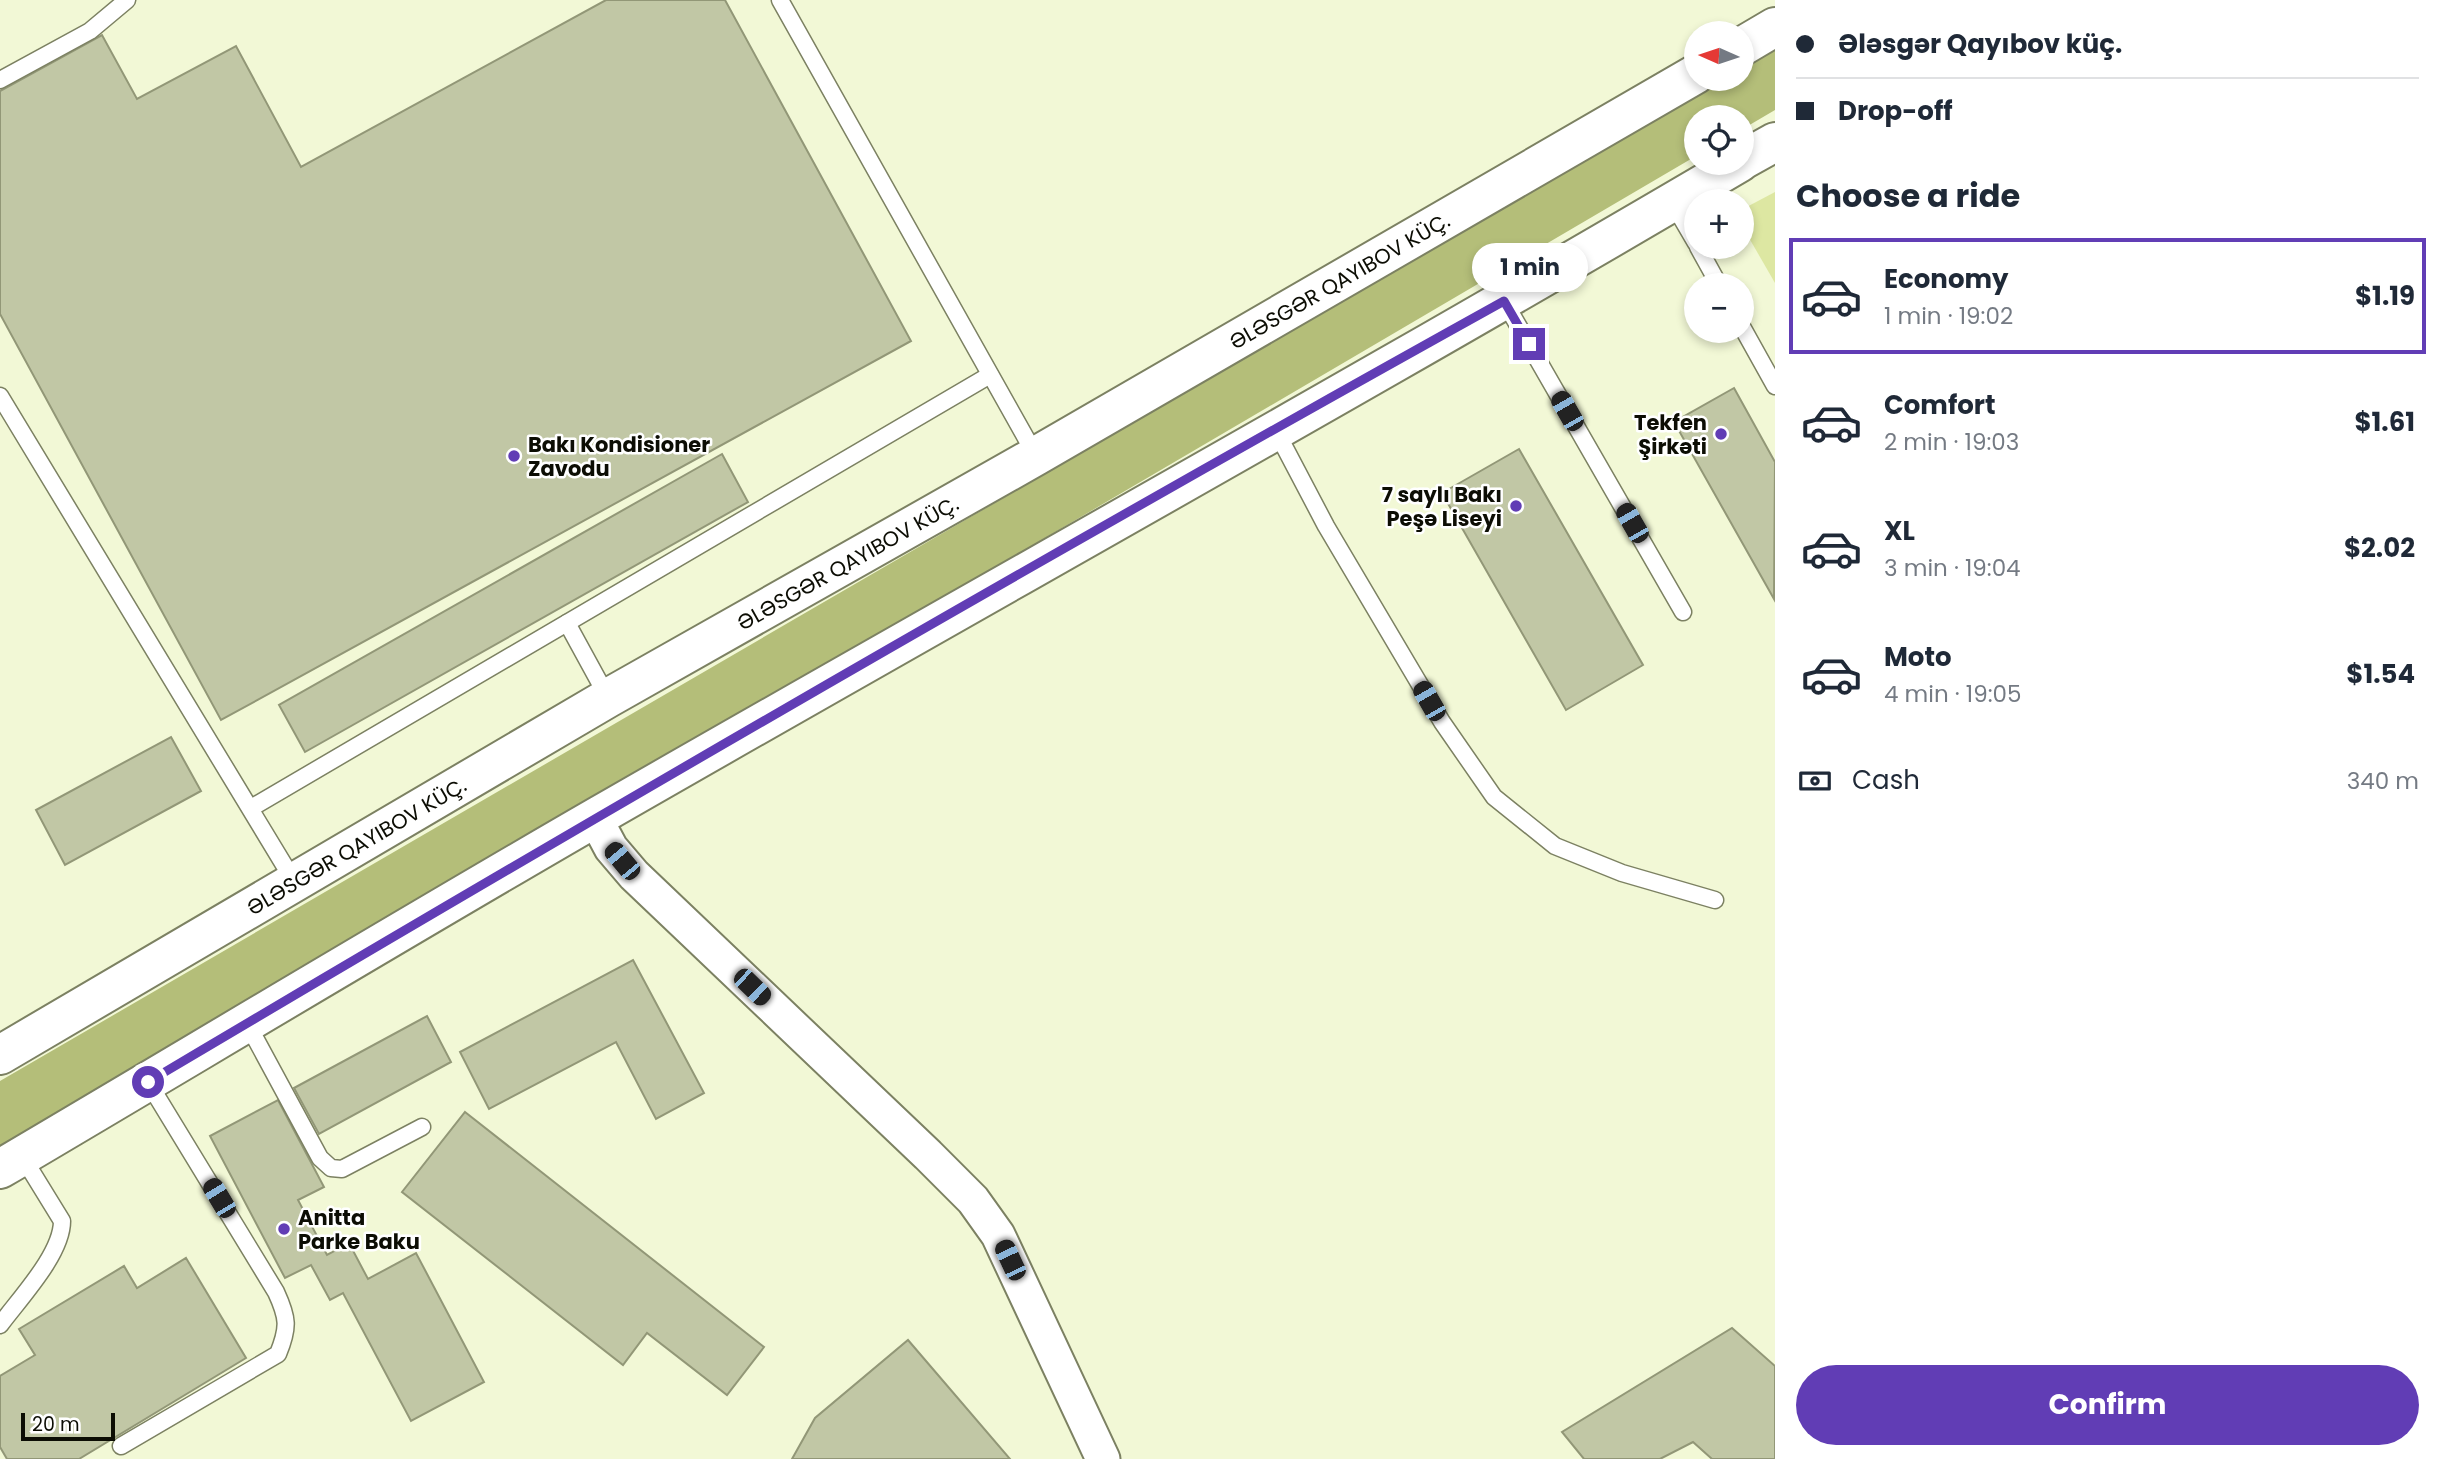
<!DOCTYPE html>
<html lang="en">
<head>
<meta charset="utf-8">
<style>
  body { margin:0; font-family:Poppins,sans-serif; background:#f2f2f3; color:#1f2937; height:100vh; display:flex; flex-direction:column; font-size:26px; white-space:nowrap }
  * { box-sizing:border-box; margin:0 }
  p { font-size:23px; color:#747a83 }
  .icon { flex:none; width:38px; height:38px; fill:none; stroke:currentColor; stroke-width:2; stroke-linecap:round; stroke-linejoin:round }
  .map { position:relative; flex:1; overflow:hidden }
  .sheet { display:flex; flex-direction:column; background:#fff; width:665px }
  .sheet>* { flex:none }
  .top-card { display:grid; align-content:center; height:154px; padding:0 21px; background:#fff }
  .needle { width:46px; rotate:273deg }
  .buttons { position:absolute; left:1684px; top:21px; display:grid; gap:14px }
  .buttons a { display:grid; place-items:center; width:70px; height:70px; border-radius:50%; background:#fff; box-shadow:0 4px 10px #0003; font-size:35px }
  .scale { position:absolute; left:21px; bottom:18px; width:94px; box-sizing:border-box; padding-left:7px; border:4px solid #0c0d04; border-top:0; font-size:19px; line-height:24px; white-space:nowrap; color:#0c0d04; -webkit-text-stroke:5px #fff; paint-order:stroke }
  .end { position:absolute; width:32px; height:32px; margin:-16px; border:9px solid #613db5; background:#fff; box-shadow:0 0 0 4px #fff }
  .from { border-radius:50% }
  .bubble { position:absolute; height:49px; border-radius:24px; background:#fff; box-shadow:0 4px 10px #0003; font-size:23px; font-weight:700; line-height:49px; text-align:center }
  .car { position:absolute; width:21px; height:42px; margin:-21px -10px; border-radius:9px; box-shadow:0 0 5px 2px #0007; background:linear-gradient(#222 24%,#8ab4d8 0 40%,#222 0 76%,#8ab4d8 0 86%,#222 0) }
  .top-card b { display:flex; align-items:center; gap:24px; height:66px; font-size:26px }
  .top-card b+b { border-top:2px solid #e0e1e3 }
  .top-card i { width:18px; height:18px; background:#1f2937 }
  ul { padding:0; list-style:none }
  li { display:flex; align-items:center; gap:21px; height:116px; margin:0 14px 10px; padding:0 7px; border:4px solid transparent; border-radius:0px }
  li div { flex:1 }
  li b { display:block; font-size:26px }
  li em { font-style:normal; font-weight:700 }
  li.active { border-color:#613db5 }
  li>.icon { width:63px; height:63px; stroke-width:1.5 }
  h2 { padding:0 21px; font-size:32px; line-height:84px }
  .pay { display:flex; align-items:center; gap:18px; height:77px; padding:0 21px; font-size:26px }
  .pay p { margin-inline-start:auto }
  .action { display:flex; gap:14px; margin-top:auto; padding:14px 21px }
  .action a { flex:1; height:80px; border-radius:42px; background:#613db5; color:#fff; font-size:28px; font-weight:700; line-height:80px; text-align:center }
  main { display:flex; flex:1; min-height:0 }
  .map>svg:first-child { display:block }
</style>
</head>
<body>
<main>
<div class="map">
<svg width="1775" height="1459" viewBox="0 0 1775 1459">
  <rect width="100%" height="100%" fill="#f2f8d6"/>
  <polygon fill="#dde7a2" points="1775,192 1775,283 1741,224 1741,210"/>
  <polygon fill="#b4be79" points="1775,49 1775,110 1741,130 1741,117 1696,117 1696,156 0,1151 0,1081 1724,79 1741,79 1741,69"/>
  <g fill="#c1c7a5" stroke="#929777" stroke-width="2">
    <polygon points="606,0 725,0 911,341 221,720 0,314 0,91 102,35 137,99 236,46 301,167"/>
    <polygon points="1734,388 1775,462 1774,599 1674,422"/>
    <polygon points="1519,449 1643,665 1566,710 1442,493"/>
    <polygon points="722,454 748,502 305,752 279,705"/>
    <polygon points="171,737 201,791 65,865 36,810"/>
    <polygon points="633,960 704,1093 656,1119 616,1042 489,1109 460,1052"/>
    <polygon points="427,1016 451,1062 319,1134 294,1088"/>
    <polygon points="278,1100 324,1187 298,1200 327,1255 349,1243 368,1279 416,1253 484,1382 411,1421 343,1293 330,1300 311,1265 285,1278 210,1136"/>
    <polygon points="465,1112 764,1347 727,1395 647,1333 623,1365 402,1192"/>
    <polygon points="186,1258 246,1358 79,1459 7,1459 0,1447 0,1376 35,1355 19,1329 124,1266 137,1288"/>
    <polygon points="1732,1328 1775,1366 1775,1459 1712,1459 1693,1442 1660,1459 1584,1459 1562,1432"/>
    <polygon points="908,1340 1010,1459 792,1459 815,1418"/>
  </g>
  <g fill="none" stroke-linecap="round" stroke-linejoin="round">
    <g stroke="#7c8162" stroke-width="19">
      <g id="lane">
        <polyline points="780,0 1036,456"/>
        <polyline points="0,80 90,31 127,0"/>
        <polyline points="1672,202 1696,243"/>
        <polyline points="1698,247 1719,285"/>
        <polyline points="1504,301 1683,612"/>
        <polyline points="1741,325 1775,386"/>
        <polyline points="0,396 295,883"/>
        <polyline points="1275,429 1326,526 1442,722 1494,797 1555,846 1622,873 1715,900"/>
        <polyline points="567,623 608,698"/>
        <polyline points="251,808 990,375"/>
        <polyline points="247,1023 320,1158 331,1168 342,1169 422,1127"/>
        <path d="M0,1325C20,1298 62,1254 62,1221L22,1156"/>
        <path d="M121,1446L278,1354C289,1327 288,1318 276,1292L148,1082"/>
      </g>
    </g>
    <g stroke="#7c8162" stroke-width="37">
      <polyline id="street" points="595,818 611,848 634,875 928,1155 973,1200 998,1235 1103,1459"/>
    </g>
    <g stroke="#7c8162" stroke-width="42">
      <g id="secondary">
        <polyline points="1741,47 1775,27"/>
        <polyline points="1741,161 1775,142"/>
        <path id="s1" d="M0,1055L608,698L1036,456L1696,74"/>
        <path d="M0,1169C200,1051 399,931 600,815C979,597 1362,385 1739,163"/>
      </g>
    </g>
    <use href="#lane" stroke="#fff" stroke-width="16"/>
    <use href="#street" stroke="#fff" stroke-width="33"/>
    <use href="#secondary" stroke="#fff" stroke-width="38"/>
  </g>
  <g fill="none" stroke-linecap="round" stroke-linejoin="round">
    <path stroke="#613db5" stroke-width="9" d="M148,1082C596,816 1048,554 1504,301L1529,344"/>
  </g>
  <g fill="#613db5" stroke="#fff" stroke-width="2.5">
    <circle cx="1721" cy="434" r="7"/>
    <circle cx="514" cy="456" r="7"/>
    <circle cx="1516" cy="506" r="7"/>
    <circle cx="284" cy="1229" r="7"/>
  </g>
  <g text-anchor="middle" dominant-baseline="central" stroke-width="5" stroke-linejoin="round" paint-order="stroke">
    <g font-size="21" fill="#0c0d04" stroke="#fff">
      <text stroke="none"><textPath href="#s1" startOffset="1547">ƏLƏSGƏR QAYIBOV KÜÇ.</textPath></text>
      <text stroke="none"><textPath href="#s1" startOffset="980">ƏLƏSGƏR QAYIBOV KÜÇ.</textPath></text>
      <text stroke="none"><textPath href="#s1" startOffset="413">ƏLƏSGƏR QAYIBOV KÜÇ.</textPath></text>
    </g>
    <g font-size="21" font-weight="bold" fill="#0c0d04" stroke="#fff" text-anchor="end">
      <text x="1707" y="422">Tekfen<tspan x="1707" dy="24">Şirkəti</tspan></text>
      <text x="528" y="444" text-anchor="start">Bakı Kondisioner<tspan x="528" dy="24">Zavodu</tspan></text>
      <text x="1502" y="494">7 saylı Bakı<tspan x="1502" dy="24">Peşə Liseyi</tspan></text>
      <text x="298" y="1217" text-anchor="start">Anitta<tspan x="298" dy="24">Parke Baku</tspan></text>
    </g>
  </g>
</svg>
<div class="buttons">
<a><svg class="needle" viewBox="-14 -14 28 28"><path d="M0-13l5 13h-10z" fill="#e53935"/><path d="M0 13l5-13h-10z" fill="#747a83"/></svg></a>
<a><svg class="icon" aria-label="locate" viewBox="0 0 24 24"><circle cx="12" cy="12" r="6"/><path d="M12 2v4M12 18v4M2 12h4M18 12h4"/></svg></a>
<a>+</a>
<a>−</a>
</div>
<div class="scale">20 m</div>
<i class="end from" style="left:148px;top:1082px"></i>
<i class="end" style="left:1529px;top:344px"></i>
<div class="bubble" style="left:1472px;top:243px;width:116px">1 min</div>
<i class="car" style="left:1567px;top:411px;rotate:330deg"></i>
<i class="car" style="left:1632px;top:523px;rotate:330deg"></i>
<i class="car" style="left:1429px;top:701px;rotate:330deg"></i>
<i class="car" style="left:622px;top:861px;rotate:320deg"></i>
<i class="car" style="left:752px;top:987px;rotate:134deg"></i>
<i class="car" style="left:219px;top:1198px;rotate:329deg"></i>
<i class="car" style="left:1010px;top:1260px;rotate:335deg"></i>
</div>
<section class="sheet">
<div class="top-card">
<b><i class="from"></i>Ələsgər Qayıbov küç.</b>
<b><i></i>Drop-off</b>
</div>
<h2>Choose a ride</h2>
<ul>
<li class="active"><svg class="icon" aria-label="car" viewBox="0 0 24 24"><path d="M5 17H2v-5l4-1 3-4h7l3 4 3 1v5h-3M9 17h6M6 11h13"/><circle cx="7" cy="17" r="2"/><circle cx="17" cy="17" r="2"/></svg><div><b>Economy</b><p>1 min · 19:02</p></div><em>$1.19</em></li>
<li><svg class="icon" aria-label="car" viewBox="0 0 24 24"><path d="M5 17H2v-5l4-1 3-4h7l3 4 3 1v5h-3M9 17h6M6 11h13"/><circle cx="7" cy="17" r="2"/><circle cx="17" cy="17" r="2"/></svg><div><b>Comfort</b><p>2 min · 19:03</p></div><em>$1.61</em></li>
<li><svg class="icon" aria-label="car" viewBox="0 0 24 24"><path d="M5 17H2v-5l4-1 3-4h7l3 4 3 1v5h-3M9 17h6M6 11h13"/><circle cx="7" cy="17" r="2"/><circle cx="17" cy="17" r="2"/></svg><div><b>XL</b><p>3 min · 19:04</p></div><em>$2.02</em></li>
<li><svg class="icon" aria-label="car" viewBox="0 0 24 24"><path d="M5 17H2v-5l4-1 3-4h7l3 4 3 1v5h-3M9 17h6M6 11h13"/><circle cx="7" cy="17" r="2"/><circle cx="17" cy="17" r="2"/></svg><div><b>Moto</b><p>4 min · 19:05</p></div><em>$1.54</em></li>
</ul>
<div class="pay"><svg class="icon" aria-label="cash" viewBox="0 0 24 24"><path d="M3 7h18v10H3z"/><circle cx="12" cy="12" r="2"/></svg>Cash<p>340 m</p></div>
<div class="action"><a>Confirm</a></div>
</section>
</main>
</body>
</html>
